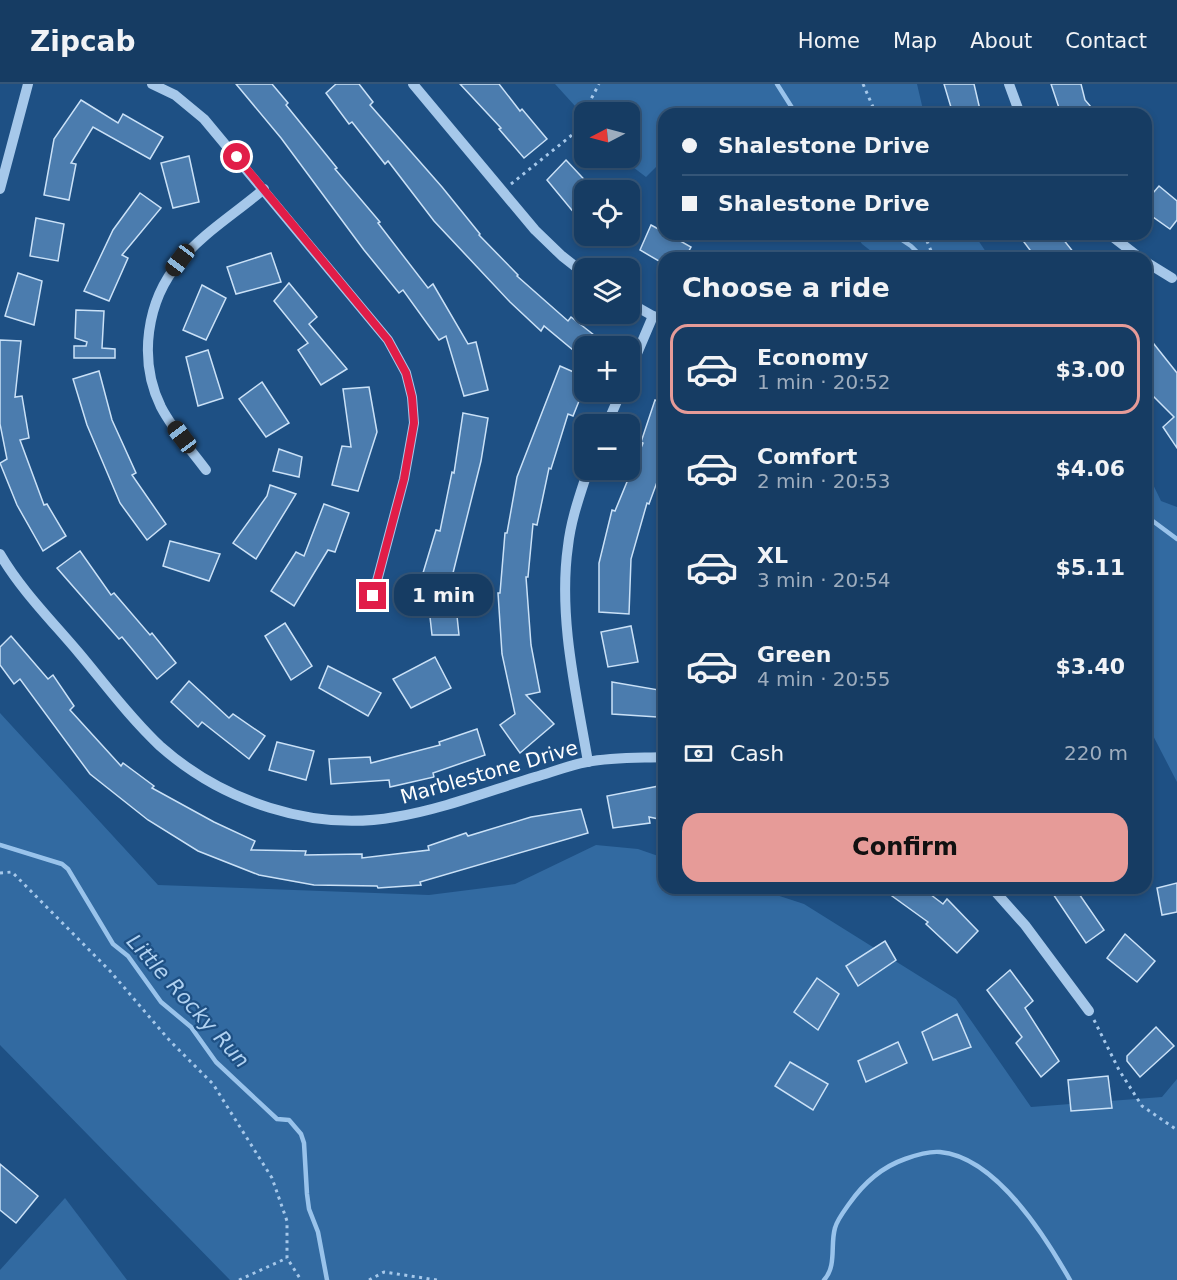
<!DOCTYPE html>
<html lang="en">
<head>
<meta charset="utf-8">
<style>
  body { margin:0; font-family:"DejaVu Sans",sans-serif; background:#1f4369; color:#f1f3f6; height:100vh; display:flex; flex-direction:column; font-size:22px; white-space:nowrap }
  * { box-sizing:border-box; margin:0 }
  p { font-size:20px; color:#9eadbe }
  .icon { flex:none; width:33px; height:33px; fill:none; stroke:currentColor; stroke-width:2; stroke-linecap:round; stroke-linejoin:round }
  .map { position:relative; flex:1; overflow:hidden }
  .side { position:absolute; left:658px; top:168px; width:494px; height:642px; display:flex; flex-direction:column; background:#163c63; border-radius:18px; box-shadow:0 3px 9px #0003,0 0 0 2px #355678 }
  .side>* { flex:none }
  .hud { position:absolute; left:658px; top:24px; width:494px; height:132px; border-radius:18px; box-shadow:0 3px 9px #0003,0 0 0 2px #355678; display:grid; align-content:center; height:132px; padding:0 24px; background:#163c63 }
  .needle { width:39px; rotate:264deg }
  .controls { position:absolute; left:574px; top:18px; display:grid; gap:12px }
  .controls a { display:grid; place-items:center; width:66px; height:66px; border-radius:12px; background:#163c63; box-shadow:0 3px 9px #0003,0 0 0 2px #355678; font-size:30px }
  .end { position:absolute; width:27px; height:27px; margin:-14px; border:8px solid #e11d48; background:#fff; box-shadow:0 0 0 3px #fff }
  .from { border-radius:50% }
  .bubble { position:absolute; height:42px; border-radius:18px; background:#163c63; box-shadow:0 3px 9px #0003,0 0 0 2px #355678; font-size:20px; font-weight:700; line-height:42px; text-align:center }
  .car { position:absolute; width:18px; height:36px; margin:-18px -9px; border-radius:8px; box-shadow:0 0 4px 2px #0007; background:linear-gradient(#222 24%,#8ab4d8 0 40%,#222 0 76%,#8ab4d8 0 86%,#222 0) }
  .hud b { display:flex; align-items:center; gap:21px; height:57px; font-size:22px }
  .hud b+b { border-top:2px solid #355678 }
  .hud i { width:15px; height:15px; background:#f1f3f6 }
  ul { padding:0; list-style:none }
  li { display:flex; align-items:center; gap:18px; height:90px; margin:0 12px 9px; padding:0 12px; border:3px solid transparent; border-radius:18px }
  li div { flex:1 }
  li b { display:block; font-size:22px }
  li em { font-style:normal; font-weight:700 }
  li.active { border-color:#e69b98 }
  li>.icon { width:54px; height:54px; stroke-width:1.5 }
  h2 { padding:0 24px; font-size:27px; line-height:72px }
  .pay { display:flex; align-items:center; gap:15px; height:66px; padding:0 24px; font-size:22px }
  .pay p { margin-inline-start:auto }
  .primary-button { display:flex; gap:12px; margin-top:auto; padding:12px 24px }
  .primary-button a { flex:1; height:69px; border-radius:18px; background:#e69b98; color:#111; font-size:24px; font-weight:700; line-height:69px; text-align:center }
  header { display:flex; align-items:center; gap:36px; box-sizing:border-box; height:84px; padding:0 30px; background:#163c63; border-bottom:2px solid #355678 }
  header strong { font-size:28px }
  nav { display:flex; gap:33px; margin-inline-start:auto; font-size:21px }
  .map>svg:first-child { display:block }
</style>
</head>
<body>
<header>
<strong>Zipcab</strong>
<nav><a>Home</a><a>Map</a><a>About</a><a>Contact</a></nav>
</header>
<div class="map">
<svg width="1177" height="1196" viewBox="0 0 1177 1196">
  <rect width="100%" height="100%" fill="#1e5084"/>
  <g fill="#326aa1">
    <polygon points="555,0 917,0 924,30 664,30 664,75 646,93 621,74 630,74 630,28 585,28 585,33"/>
    <polygon points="855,150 974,150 990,174 880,174 862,160"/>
    <polygon points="1146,386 1161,417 1177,423 1177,698 1146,638"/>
    <polygon points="0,629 158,801 429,811 515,800 596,761 638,765 664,774 664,804 755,804 804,820 956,915 1031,1023 1162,1013 1177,995 1177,1196 230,1196 0,961"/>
    <polygon points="65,1114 127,1196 0,1196 0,1186"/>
  </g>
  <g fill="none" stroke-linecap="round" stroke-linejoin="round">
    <g stroke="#99c3eb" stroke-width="4.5">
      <polyline points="777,0 796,30"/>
      <polyline points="893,150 911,162 923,174"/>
      <polyline points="1146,432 1177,455"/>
      <polyline points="0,761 62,780 68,785 113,860 128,872 161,918 191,943 216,978 277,1035 289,1036 301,1050 304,1059 307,1110 309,1125 318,1148 327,1196"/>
      <path d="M824,1196C837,1182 830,1161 835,1144C837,1136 844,1127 849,1120C863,1100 882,1083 905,1075C916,1071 928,1067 940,1068C996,1073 1045,1152 1070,1196"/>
    </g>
  </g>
  <g fill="#4b7cae" stroke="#cae1f7" stroke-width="1.5">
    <polygon points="236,0 272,0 288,19 286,21 337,84 335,85 380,138 378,139 428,204 433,200 468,260 476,258 488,306 464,312 446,252 439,256 403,206 399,209 364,166 281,54"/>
    <polygon points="336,0 359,0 373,18 370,21 442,103 480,150 479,151 518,191 517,192 568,237 571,233 608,262 585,262 585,276 544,242 541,247 510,218 434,137 388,77 385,80 352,38 349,40 326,9"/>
    <polygon points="460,0 499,0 520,27 522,25 547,55 524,74 499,45 501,44"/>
    <polygon points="944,0 974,0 981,30 953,30"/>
    <polygon points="1051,0 1081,0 1085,16 1097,30 1061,30"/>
    <polygon points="81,16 118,39 123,30 163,53 150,75 93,43 71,79 76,80 69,116 44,111 54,55"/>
    <polygon points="189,72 199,118 173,124 161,79"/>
    <polygon points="566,76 594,106 585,106 585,120 575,130 547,96"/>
    <polygon points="1159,102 1177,117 1177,136 1170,145 1146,128 1146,117"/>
    <polygon points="140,109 161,124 122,171 128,174 109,217 84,207 113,146"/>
    <polygon points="36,134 64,140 58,177 30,172"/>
    <polygon points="651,141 664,148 664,150 668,150 691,163 685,174 664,174 664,180 640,166"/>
    <polygon points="1018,150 1059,150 1078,174 1036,174"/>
    <polygon points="271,169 281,198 236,210 227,183"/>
    <polygon points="18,189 42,197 34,241 5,232"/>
    <polygon points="289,199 317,233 309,240 347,285 321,301 298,266 308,259 274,217"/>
    <polygon points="202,201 226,214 206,256 183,246"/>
    <polygon points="76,226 104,227 102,264 115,265 115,274 74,274 74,262 86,262 87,258 75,254"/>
    <polygon points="1146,250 1177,289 1177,364 1163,343 1174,333 1146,305"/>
    <polygon points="0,256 21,257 15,313 22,312 29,354 20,356 44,421 47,420 66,452 43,467 17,421 0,379 7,375 0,340"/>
    <polygon points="208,266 223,314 198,322 186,273"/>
    <polygon points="560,282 585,293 585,302 573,332 568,330 551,385 549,384 537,441 533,440 528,493 526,493 531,561 540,608 526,611 554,640 520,669 500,641 515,630 502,570 498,509 500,509 505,449 507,449 517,393"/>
    <polygon points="99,287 112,336 136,389 132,391 166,440 147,456 120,419 87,341 73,295"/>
    <polygon points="262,298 289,339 266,353 239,315"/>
    <polygon points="369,303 377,348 358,407 332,401 342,362 351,363 343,305"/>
    <polygon points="655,316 664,320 664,379 649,420 647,419 631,475 629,530 599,528 599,479 612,426 615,427 643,359 641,358"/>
    <polygon points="463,329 488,334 481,377 451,497 423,489 436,446 440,447 452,388 454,389"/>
    <polygon points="279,365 302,373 299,393 273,387"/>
    <polygon points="270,401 296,410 256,475 233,459 267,412"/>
    <polygon points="324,420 349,429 335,468 328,466 294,522 271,507 296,468 304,472"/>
    <polygon points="170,457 220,470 209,497 163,482"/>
    <polygon points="80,467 111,511 114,509 150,551 152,549 176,579 157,595 122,553 119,555 57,484"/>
    <polygon points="455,513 459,551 432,551 428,515"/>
    <polygon points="285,539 312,582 291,596 265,552"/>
    <polygon points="631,542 638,578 608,583 601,548"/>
    <polygon points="11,552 48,595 53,591 74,622 70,626 121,682 123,679 154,702 152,704 214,738 255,757 251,766 306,767 305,771 362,770 362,774 429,766 428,762 466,749 468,752 531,733 581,725 588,749 420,798 421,801 378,804 377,802 314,801 259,791 198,767 148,736 90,690 20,595 14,600 0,581 0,563"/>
    <polygon points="435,573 451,604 411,624 393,595"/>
    <polygon points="328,582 381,609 368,632 319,604"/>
    <polygon points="189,597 229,634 233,630 265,652 249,675 202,638 198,643 171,618"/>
    <polygon points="612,598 659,606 657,633 612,630"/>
    <polygon points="477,645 485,671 433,689 434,693 390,703 389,696 331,700 329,675 370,673 371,679 440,661 439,658"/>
    <polygon points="277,658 314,667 306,696 269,686"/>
    <polygon points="664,701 664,736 649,733 650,739 613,744 607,712"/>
    <polygon points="1177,799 1177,828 1162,831 1157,804"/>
    <polygon points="881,804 922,804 943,820 947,815 978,847 957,869 926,840 928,838"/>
    <polygon points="1049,804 1075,804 1104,846 1086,859"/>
    <polygon points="1125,850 1155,877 1137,898 1107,874"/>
    <polygon points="885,857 896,876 858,902 846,882"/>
    <polygon points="1010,886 1033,917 1025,924 1059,977 1041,993 1016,959 1022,953 987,906"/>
    <polygon points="817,894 839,910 818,946 794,928"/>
    <polygon points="957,930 971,963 933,976 922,948"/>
    <polygon points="1156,943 1174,962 1140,993 1127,977 1127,972"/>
    <polygon points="898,958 907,979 866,998 858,977"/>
    <polygon points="790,978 828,1000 813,1026 775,1002"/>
    <polygon points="1108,992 1112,1024 1071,1027 1068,996"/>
    <polygon points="0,1080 38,1112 16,1139 0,1126"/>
  </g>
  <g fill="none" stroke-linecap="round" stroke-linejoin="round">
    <g stroke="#a6c8ea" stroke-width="3" stroke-dasharray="3 4.5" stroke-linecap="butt">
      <polyline points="863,0 876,30"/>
      <polyline points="511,100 572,51 599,0"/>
      <polyline points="924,150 934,174"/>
      <polyline points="0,789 12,788 110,887 170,957 213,1000 272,1094 287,1137 287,1174 301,1196"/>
      <polyline points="1094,936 1119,986 1142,1022 1177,1046"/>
      <polyline points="239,1196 287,1174"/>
      <polyline points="369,1196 384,1188 437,1196"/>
    </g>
    <g stroke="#a6c8ea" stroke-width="10">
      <polyline points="152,0 175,11 204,35 388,256 406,289 412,313 414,339 404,395 373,512"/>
      <polyline points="413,0 535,146 562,172 585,190"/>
      <polyline points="1009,0 1020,30"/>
      <polyline points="0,105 28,0"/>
      <polyline points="1109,150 1140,174"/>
      <polyline points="1146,178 1172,194"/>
      <polyline points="630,219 653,232 664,235"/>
      <polyline points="630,286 653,232"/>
      <polyline points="607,340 621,308"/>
      <path d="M206,386C191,366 173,346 161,323C138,276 146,217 180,177C203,149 236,129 264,105"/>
      <path d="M588,386C580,411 571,435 568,462C558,532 576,608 588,678"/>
      <path d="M0,470C21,506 52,537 79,569C105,600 130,634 160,662C222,717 312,748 395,733C443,725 489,707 535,693C552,688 570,681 587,678C612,673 639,674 664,673"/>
      <polyline points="992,804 1025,841 1089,927"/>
    </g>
  </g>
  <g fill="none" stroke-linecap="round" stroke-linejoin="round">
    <polyline stroke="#e11d48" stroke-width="8" points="237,73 388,256 406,289 412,313 414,339 404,395 373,512"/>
  </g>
  <g text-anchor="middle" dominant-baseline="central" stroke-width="4.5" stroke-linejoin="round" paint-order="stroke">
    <g font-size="20" fill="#fff" stroke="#1e5084">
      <text transform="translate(489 688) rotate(-16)">Marblestone Drive</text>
    </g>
    <g font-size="21" font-style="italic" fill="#b1d2f1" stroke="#1e5084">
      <text transform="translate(188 917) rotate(48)">Little Rocky Run</text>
    </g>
  </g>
</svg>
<div class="controls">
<a><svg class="needle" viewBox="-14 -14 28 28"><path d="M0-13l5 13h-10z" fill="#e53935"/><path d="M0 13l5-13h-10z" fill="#9eadbe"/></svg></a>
<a><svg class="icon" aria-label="locate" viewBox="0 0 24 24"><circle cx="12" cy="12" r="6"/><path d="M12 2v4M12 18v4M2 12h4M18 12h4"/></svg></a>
<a><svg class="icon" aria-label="layers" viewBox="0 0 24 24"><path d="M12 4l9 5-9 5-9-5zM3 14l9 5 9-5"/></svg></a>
<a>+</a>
<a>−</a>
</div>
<i class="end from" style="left:237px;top:73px"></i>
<i class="end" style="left:373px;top:512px"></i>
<div class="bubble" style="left:394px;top:490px;width:99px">1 min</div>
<i class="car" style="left:180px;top:176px;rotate:217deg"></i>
<i class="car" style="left:182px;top:353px;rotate:323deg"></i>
<div class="hud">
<b><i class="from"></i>Shalestone Drive</b>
<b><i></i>Shalestone Drive</b>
</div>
<section class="side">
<h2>Choose a ride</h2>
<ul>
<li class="active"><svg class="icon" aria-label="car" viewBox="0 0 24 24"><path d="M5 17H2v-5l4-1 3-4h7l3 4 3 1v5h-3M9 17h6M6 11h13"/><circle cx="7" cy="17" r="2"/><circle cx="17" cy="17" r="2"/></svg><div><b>Economy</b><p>1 min · 20:52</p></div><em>$3.00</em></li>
<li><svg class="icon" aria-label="car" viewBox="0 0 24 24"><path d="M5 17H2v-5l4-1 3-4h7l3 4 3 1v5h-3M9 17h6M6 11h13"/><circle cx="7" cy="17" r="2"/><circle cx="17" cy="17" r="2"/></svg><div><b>Comfort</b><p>2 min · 20:53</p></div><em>$4.06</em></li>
<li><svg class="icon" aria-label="car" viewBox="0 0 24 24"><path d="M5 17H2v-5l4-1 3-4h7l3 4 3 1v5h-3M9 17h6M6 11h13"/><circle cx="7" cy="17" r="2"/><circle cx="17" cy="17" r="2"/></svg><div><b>XL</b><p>3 min · 20:54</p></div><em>$5.11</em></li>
<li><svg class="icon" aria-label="car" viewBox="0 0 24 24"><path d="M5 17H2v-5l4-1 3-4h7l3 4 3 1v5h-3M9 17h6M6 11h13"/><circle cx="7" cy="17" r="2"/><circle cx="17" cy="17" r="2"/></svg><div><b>Green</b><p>4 min · 20:55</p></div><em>$3.40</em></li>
</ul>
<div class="pay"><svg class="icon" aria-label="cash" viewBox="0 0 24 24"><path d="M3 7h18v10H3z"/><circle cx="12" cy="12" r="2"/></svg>Cash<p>220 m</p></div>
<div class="primary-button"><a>Confirm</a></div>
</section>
</div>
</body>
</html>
